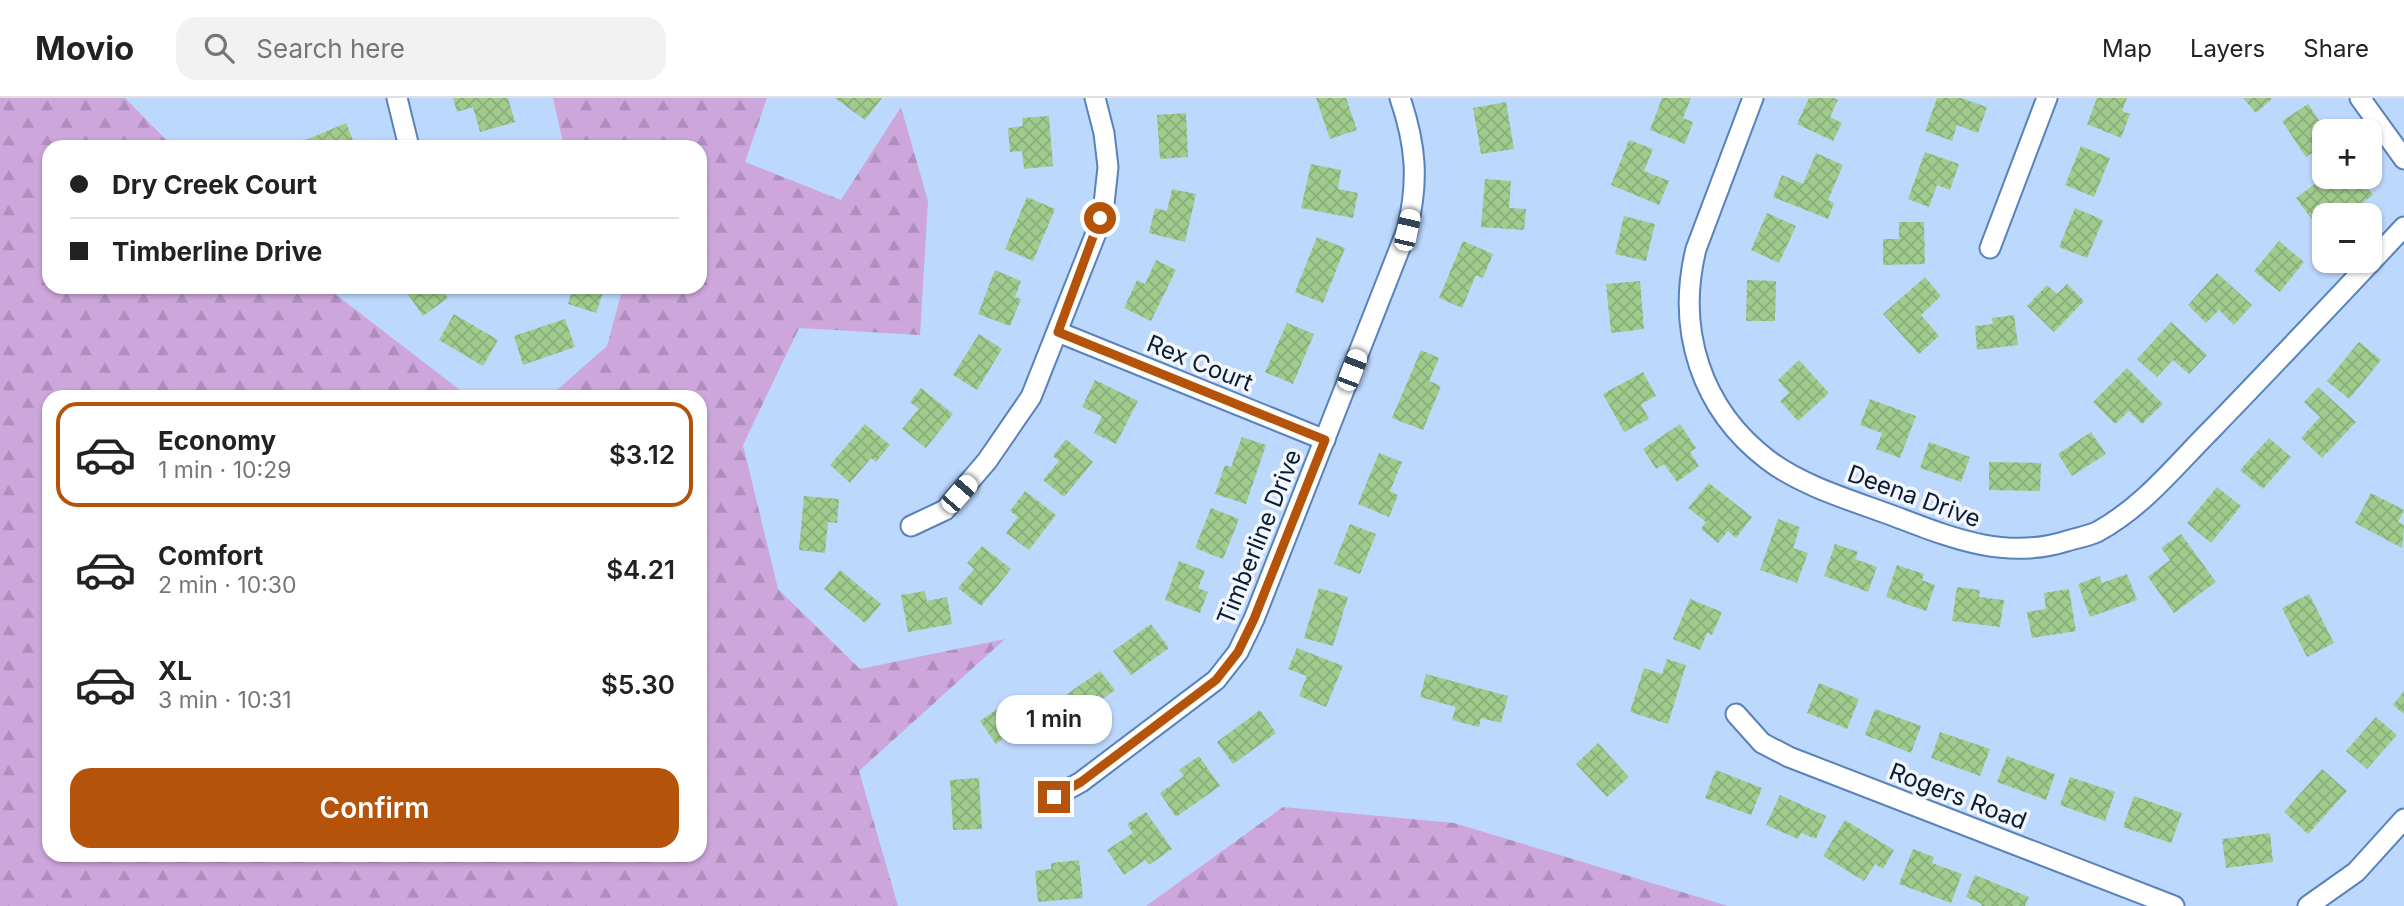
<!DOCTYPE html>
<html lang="en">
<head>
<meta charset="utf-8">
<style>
  body { margin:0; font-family:Inter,sans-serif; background:#f2f2f2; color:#222; height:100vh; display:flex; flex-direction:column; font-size:26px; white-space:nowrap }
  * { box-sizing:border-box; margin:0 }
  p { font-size:23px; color:#767676 }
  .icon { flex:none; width:38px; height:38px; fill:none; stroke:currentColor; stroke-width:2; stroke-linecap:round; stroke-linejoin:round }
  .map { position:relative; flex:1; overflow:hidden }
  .side { position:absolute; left:42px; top:292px; width:665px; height:472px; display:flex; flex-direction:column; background:#fff; border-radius:21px; box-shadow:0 2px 5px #0004 }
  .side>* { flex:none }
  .banner { position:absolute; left:42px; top:42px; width:665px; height:154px; border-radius:21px; box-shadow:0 2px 5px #0004; display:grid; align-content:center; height:154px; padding:0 28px; background:#fff }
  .controls { position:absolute; left:2312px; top:21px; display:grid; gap:14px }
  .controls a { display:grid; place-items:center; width:70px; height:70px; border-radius:14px; background:#fff; box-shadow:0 2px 5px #0004; font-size:35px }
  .end { position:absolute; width:32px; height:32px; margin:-16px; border:9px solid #b45309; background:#fff; box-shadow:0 0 0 4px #fff }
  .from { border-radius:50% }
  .bubble { position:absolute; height:49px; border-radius:21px; background:#fff; box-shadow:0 2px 5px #0004; font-size:23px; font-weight:600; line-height:49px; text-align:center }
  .car { position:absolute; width:21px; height:42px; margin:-21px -10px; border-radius:9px; box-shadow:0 0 5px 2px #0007; background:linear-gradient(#fff 24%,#345 0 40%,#fff 0 76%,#345 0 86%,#fff 0) }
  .banner b { display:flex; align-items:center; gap:24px; height:66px; font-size:26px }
  .banner b+b { border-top:2px solid #e0e0e0 }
  .banner i { width:18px; height:18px; background:#222 }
  ul { padding:12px 0 0; list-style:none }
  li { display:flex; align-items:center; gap:21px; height:105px; margin:0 14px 10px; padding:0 14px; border:4px solid transparent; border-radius:21px }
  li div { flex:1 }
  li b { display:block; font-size:26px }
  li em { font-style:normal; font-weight:600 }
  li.current { border-color:#b45309 }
  li>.icon { width:63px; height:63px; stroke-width:1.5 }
  .button { display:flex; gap:14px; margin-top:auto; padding:14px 28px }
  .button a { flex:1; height:80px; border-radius:21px; background:#b45309; color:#fff; font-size:28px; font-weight:600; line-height:80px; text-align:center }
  header { display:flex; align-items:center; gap:42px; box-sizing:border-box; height:98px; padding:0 35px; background:#fff; border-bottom:2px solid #e0e0e0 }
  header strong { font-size:33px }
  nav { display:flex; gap:38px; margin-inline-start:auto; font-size:24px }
  .search { width:490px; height:63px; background:#f2f2f2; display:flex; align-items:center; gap:18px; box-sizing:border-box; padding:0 24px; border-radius:21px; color:#767676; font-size:26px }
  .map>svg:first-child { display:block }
</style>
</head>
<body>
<header>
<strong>Movio</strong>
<div class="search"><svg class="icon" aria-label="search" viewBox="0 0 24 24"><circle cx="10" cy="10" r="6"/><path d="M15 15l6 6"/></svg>Search here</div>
<nav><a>Map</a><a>Layers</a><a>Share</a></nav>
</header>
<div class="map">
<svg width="2404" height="808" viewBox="0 0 2404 808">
  <defs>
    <pattern id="forest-firs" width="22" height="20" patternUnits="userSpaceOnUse" patternTransform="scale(1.75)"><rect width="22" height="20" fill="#cda6dc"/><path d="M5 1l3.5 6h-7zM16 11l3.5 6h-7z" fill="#af8ebd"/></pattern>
    <pattern id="building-cross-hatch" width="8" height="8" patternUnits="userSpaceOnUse" patternTransform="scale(1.75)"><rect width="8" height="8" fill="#a0cb8d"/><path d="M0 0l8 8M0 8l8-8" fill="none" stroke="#89ae7a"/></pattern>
  </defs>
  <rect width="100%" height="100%" fill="#bdd8fd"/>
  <g fill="url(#forest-firs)">
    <polygon points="0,0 125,0 173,49 49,49 49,189 326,189 469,299 49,299 49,758 700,758 700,299 549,299 607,248 623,189 700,189 700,49 564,49 553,0 767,0 745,64 841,102 901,9 928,103 920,237 799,230 743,347 778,491 860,571 1005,541 859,673 898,808 0,808"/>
    <polygon points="1283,709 1454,725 1728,808 1146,808"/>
  </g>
  <g fill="url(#building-cross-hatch)">
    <polygon points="453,0 508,0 515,24 480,34 473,9 457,14"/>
    <polygon points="835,0 882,0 865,22"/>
    <polygon points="1316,0 1346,0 1357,32 1330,41"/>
    <polygon points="1662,0 1691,0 1683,20 1693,24 1685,46 1650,32"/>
    <polygon points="1809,0 1833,0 1838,2 1830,19 1842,25 1833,43 1797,26"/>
    <polygon points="1937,0 1961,0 1987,9 1978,35 1957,27 1952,43 1925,33"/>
    <polygon points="2097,0 2127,0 2122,13 2130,16 2121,40 2087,26"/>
    <polygon points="2243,0 2273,0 2256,15"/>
    <polygon points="1506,4 1514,51 1481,56 1473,10"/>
    <polygon points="2308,6 2326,33 2324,33 2324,47 2306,59 2282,23"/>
    <polygon points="1186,15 1188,59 1160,61 1157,17"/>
    <polygon points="1049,18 1053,68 1024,71 1022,53 1010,54 1008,30 1023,28 1022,20"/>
    <polygon points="346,25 356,49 295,49 294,47"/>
    <polygon points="1629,42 1653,51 1644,73 1669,83 1659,107 1611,87"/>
    <polygon points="2081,48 2110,60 2094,99 2065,87"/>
    <polygon points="1925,54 1959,66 1950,92 1937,87 1929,109 1908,101"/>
    <polygon points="1816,55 1843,67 1828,102 1834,105 1828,121 1773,99 1782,77 1803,86"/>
    <polygon points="1311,66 1341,72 1338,91 1358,95 1353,120 1301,110"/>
    <polygon points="2324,79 2338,79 2345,88 2359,79 2373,97 2346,117 2324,117 2324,134 2322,135 2296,100"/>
    <polygon points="1485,81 1511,83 1509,110 1526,111 1524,132 1481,129"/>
    <polygon points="1172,91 1196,96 1185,144 1149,135 1155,110 1167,113"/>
    <polygon points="1027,99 1055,111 1033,163 1005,151"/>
    <polygon points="2075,110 2103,122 2087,160 2059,149"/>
    <polygon points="1767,115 1796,128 1779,165 1751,152"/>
    <polygon points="1624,118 1655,126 1646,163 1615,156"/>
    <polygon points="1899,124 1924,124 1925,166 1883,167 1883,141 1899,141"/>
    <polygon points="1317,139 1345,150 1323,205 1295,194"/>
    <polygon points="1463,143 1493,156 1483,180 1476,177 1462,210 1439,200"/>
    <polygon points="2279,143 2304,164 2280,194 2254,173"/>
    <polygon points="1156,162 1176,172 1151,223 1124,210 1137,182 1145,186"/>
    <polygon points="995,172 1021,183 1015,199 1021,201 1010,228 978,216"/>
    <polygon points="2217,175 2252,207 2234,227 2219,212 2206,225 2188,207"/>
    <polygon points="1925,179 1941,198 1921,217 1939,238 1919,256 1883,216"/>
    <polygon points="1747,182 1776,183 1775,223 1746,223"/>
    <polygon points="1640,183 1644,231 1611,235 1606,186"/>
    <polygon points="2067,186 2084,203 2054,234 2027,208 2047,187 2057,196"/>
    <polygon points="403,189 440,189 448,200 423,218"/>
    <polygon points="573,189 605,189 596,215 568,206"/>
    <polygon points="454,216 498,242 483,268 439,242"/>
    <polygon points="2014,217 2018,247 1977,252 1975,228 1993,226 1992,220"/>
    <polygon points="565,221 575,249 523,267 514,238"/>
    <polygon points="2171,224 2207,257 2189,276 2173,262 2157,279 2137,261"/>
    <polygon points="1287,225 1314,236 1293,286 1265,274"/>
    <polygon points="979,236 1002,251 977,292 953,277"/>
    <polygon points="2359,244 2381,262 2349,301 2327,283"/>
    <polygon points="1421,252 1439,260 1429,283 1441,288 1423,332 1392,320"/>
    <polygon points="1799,262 1829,295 1798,323 1780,303 1789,295 1778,282"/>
    <polygon points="2127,270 2163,306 2142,326 2129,313 2115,326 2093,304"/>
    <polygon points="1643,274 1656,298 1641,306 1649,321 1624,334 1603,296"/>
    <polygon points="1095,282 1138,303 1116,346 1094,335 1102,318 1082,309"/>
    <polygon points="2318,289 2356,324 2322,360 2301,340 2320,319 2304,304"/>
    <polygon points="921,290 953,316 926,350 902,331 919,311 910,304"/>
    <polygon points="1870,301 1916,318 1900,360 1876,351 1882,335 1860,327"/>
    <polygon points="865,326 890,347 876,364 871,360 850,385 830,367"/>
    <polygon points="1680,326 1696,350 1690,354 1699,368 1677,384 1664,366 1656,371 1643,351"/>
    <polygon points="2091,334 2106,356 2072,378 2058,356"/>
    <polygon points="1242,339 1266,347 1246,406 1215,396 1225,367 1231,369"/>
    <polygon points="2269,340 2291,359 2263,391 2240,372"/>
    <polygon points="1066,341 1093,364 1064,399 1043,382 1059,363 1053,358"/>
    <polygon points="1929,344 1970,359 1961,384 1920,370"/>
    <polygon points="1379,355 1402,364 1390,393 1398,397 1389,419 1358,406"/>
    <polygon points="1989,364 2041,365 2040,393 1989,392"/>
    <polygon points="1709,385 1752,419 1736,440 1728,433 1718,445 1701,431 1706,424 1688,410"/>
    <polygon points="2217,389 2241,408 2211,445 2187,425"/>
    <polygon points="1025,393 1056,417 1029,452 1006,435 1018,419 1010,413"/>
    <polygon points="2371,395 2404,412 2398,424 2404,427 2402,450 2355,425"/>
    <polygon points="804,398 839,401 837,425 828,424 825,455 799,452"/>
    <polygon points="1211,410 1239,421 1223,461 1195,450"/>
    <polygon points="1778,421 1800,429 1793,450 1808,455 1797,485 1760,472"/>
    <polygon points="1350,426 1376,436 1360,476 1334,466"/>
    <polygon points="2181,436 2216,484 2174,515 2148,479 2170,462 2161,450"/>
    <polygon points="1835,446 1858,454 1855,461 1877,469 1868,494 1824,478"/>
    <polygon points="982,448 1011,471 981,508 958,490 974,471 967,465"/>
    <polygon points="1179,463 1205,473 1198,490 1208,494 1200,515 1165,502"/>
    <polygon points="1897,467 1924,476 1922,482 1935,487 1926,513 1886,499"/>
    <polygon points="840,472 881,506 865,525 824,491"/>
    <polygon points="2127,476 2137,502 2090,519 2078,486 2100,478 2102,485"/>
    <polygon points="1957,489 1980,492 1979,499 2004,502 2000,529 1952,523"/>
    <polygon points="1319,490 1348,499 1333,548 1304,540"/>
    <polygon points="2069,491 2076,533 2032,540 2027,514 2046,511 2044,495"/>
    <polygon points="925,493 927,503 947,499 952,526 908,534 901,497"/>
    <polygon points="2309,496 2334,545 2307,559 2282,510"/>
    <polygon points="1690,501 1722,514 1712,537 1707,535 1700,552 1673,541"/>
    <polygon points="1151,526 1169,550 1131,577 1113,553"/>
    <polygon points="1297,550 1343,568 1326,609 1299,598 1307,578 1288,571"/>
    <polygon points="1667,561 1686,567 1668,626 1630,614 1644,570 1662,576"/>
    <polygon points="1100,573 1115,592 1071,624 1056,604"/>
    <polygon points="1426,576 1508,598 1501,625 1481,620 1479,629 1452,622 1456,609 1420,599"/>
    <polygon points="1819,585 1859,601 1847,631 1807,615"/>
    <polygon points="2404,593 2404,616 2393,607"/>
    <polygon points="1014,599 1035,628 1017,641 1012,634 996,646 980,623"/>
    <polygon points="1875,611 1921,628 1911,655 1865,637"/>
    <polygon points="1260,612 1276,635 1233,666 1217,644"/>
    <polygon points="2376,619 2397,637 2367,671 2346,653"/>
    <polygon points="1940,634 1990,651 1980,678 1931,660"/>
    <polygon points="1598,645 1629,679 1607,699 1576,666"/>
    <polygon points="1199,658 1220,688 1176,719 1160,695 1184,678 1179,672"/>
    <polygon points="2007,658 2055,676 2046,702 1997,684"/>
    <polygon points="2322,671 2347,693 2308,736 2284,714"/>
    <polygon points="1716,672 1762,690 1751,717 1705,700"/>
    <polygon points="2070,679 2115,694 2105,723 2060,707"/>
    <polygon points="979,680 982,731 953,732 950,682"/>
    <polygon points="1780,697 1826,718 1816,741 1801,735 1798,741 1766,727"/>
    <polygon points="2134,698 2182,715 2171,745 2123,729"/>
    <polygon points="1146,714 1172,751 1149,767 1145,762 1124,777 1107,752 1133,735 1127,726"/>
    <polygon points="1845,722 1894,752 1883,771 1875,766 1864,783 1823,758"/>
    <polygon points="2270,735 2273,764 2226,770 2222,741"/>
    <polygon points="1913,751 1934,759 1932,765 1962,776 1951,805 1899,786"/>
    <polygon points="1079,762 1083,800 1038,804 1035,773 1051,771 1051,765"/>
    <polygon points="1975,777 2029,799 2025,808 1981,808 1982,806 1966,799"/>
  </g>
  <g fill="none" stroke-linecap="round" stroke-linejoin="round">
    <g stroke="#5982bb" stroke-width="23">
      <g id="minor">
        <polyline points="397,0 409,49"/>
        <path d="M1753,0L1696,151C1676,232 1701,311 1768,362C1803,389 1857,404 1899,420C1954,441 2007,462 2067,443C2077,440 2088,438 2097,434C2143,409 2175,368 2211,332C2276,265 2340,197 2404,129"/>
        <polyline points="2360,0 2404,61"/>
        <polyline points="1990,150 2047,0"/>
        <polyline points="1058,234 1325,342"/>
        <polyline points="911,428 945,412 987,363 1031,299 1096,135 1104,106 1108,69 1104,35 1095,0"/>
        <polyline points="1736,616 1762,645 1789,659 2174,808"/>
        <path d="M1054,699L1081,684L1216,582L1238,554L1254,521L1407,132C1419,83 1416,47 1400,0"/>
        <polyline points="2308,808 2356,774 2404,721"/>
      </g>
    </g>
    <use href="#minor" stroke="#fff" stroke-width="19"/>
  </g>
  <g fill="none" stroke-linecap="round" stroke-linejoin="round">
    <polyline stroke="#b45309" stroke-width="9" points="1054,699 1081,684 1216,582 1238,554 1254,521 1325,342 1058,234 1100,120"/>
  </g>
  <g text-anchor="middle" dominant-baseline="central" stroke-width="7" stroke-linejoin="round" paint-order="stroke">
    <g font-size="24" fill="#0c1c33" stroke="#f2f7fd">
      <text transform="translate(1200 265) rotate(22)">Rex Court</text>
      <text transform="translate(1914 398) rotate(20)">Deena Drive</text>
      <text transform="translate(1259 439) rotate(-68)">Timberline Drive</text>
      <text transform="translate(1958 698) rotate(21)">Rogers Road</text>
    </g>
  </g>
</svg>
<div class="controls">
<a>+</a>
<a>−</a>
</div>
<i class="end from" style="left:1100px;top:120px"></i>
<i class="end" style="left:1054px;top:699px"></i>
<div class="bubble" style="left:996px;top:597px;width:116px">1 min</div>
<i class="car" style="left:1407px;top:132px;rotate:13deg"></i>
<i class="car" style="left:1352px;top:272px;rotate:21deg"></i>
<i class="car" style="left:959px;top:396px;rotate:41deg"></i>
<div class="banner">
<b><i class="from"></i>Dry Creek Court</b>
<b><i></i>Timberline Drive</b>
</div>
<section class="side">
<ul>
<li class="current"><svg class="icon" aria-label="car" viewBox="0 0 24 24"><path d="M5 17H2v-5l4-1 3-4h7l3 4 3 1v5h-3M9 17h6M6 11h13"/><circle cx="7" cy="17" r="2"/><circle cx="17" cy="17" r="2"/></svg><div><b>Economy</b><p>1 min · 10:29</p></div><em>$3.12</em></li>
<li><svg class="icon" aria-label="car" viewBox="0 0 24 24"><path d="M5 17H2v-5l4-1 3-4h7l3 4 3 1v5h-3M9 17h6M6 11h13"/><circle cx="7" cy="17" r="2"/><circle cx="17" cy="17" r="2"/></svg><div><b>Comfort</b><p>2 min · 10:30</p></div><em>$4.21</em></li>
<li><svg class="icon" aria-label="car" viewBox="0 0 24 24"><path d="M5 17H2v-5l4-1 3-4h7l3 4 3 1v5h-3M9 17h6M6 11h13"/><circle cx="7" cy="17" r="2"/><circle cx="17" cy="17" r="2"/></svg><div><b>XL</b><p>3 min · 10:31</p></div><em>$5.30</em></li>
</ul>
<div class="button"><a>Confirm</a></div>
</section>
</div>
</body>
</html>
